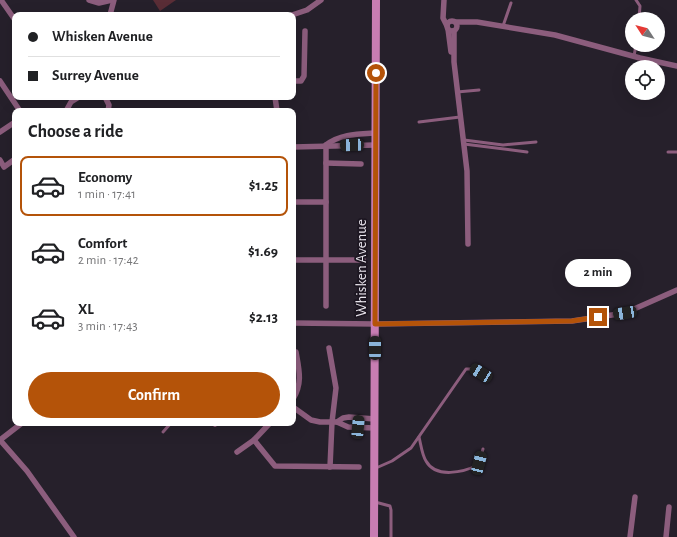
<!DOCTYPE html>
<html lang="en">
<head>
<meta charset="utf-8">
<style>
  body { margin:0; font-family:"Alegreya Sans",sans-serif; background:#f2f2f2; color:#202124; height:100vh; display:flex; flex-direction:column; font-size:15px; white-space:nowrap }
  * { box-sizing:border-box; margin:0 }
  p { font-size:13px; color:#757577 }
  .icon { flex:none; width:22px; height:22px; fill:none; stroke:currentColor; stroke-width:2; stroke-linecap:round; stroke-linejoin:round }
  .map { position:relative; flex:1; overflow:hidden }
  .panel { position:absolute; left:12px; top:108px; width:284px; height:318px; display:flex; flex-direction:column; background:#fff; border-radius:8px; box-shadow:0 4px 16px #0002 }
  .panel>* { flex:none }
  .banner { position:absolute; left:12px; top:12px; width:284px; height:88px; border-radius:8px; box-shadow:0 4px 16px #0002; display:grid; align-content:center; height:88px; padding:0 16px; background:#fff }
  .needle { width:26px; rotate:306deg }
  .tools { position:absolute; left:625px; top:12px; display:grid; gap:8px }
  .tools a { display:grid; place-items:center; width:40px; height:40px; border-radius:50%; background:#fff; box-shadow:0 4px 16px #0002; font-size:20px }
  .end { position:absolute; width:18px; height:18px; margin:-9px; border:5px solid #b45309; background:#fff; box-shadow:0 0 0 2px #fff }
  .from { border-radius:50% }
  .bubble { position:absolute; height:28px; border-radius:14px; background:#fff; box-shadow:0 4px 16px #0002; font-size:13px; font-weight:700; line-height:28px; text-align:center }
  .car { position:absolute; width:12px; height:24px; margin:-12px -6px; border-radius:5px; box-shadow:0 0 3px 1px #0007; background:linear-gradient(#222 24%,#8ab4d8 0 40%,#222 0 76%,#8ab4d8 0 86%,#222 0) }
  .banner b { display:flex; align-items:center; gap:14px; height:38px; font-size:15px }
  .banner b+b { border-top:1px solid #e0e0e0 }
  .banner i { width:10px; height:10px; background:#202124 }
  ul { padding:0; list-style:none }
  li { display:flex; align-items:center; gap:12px; height:60px; margin:0 8px 6px; padding:0 8px; border:2px solid transparent; border-radius:8px }
  li div { flex:1 }
  li b { display:block; font-size:15px }
  li em { font-style:normal; font-weight:700 }
  li.current { border-color:#b45309 }
  li>.icon { width:36px; height:36px; stroke-width:1.5 }
  h2 { padding:0 16px; font-size:18px; line-height:48px }
  .action { display:flex; gap:8px; margin-top:auto; padding:8px 16px }
  .action a { flex:1; height:46px; border-radius:24px; background:#b45309; color:#fff; font-size:16px; font-weight:700; line-height:46px; text-align:center }
  .map>svg:first-child { display:block }
</style>
</head>
<body>
<div class="map">
<svg width="677" height="537" viewBox="0 0 677 537">
  <rect width="100%" height="100%" fill="#26202b"/>
  <polygon fill="#5a2d36" points="153,0 176,0 160,11"/>
  <g fill="none" stroke-linecap="round" stroke-linejoin="round">
    <g stroke="#8c5d7d" stroke-width="3">
      <polyline points="636,0 640,6 639,19"/>
      <polyline points="503,26 511,3"/>
      <polyline points="634,56 636,45"/>
      <polyline points="457,92 479,90"/>
      <polyline points="419,122 460,117"/>
      <polyline points="464,140 503,145 536,142"/>
      <polyline points="464,144 527,152"/>
      <polyline points="668,152 677,152"/>
      <polyline points="163,432 171,423"/>
      <path d="M419,437C421,445 422,455 426,461C436,479 464,472 478,465L483,449"/>
      <polyline points="376,468 392,461 411,448 466,369 474,369 488,378"/>
      <polyline points="375,502 390,506 391,510 391,537"/>
    </g>
    <g stroke="#8c5d7d" stroke-width="5.5">
      <polyline points="1,0 15,20"/>
      <polyline points="89,0 99,3 112,0"/>
      <polyline points="444,0 443,18 447,26"/>
      <polyline points="110,15 114,0"/>
      <polyline points="292,15 307,10 321,0"/>
      <circle cx="452" cy="26" r="5"/>
      <polyline points="455,22 477,22 555,35 640,58 677,66"/>
      <polyline points="448,29 451,52"/>
      <polyline points="454,31 454,62 467,171 468,244"/>
      <polyline points="0,81 20,111"/>
      <polyline points="293,81 301,81 304,76 305,31"/>
      <polyline points="105,97 109,105 108,111"/>
      <polyline points="275,97 277,111"/>
      <polyline points="66,111 71,102 79,97"/>
      <polyline points="0,132 15,122"/>
      <path d="M326,145C340,134 358,134 375,133"/>
      <polyline points="293,147 375,145"/>
      <polyline points="0,160 4,167 15,159"/>
      <polyline points="326,163 361,164"/>
      <polyline points="293,202 326,202"/>
      <polyline points="293,260 363,260"/>
      <polyline points="326,306 326,145"/>
      <polyline points="293,323 375,324 572,321 625,313 677,290"/>
      <polyline points="329,348 336,388 332,422 330,467"/>
      <path d="M293,399C303,383 299,369 296,352"/>
      <polyline points="293,407 311,420 320,422 337,422 343,418 349,417 375,419"/>
      <polyline points="337,422 348,427 375,428"/>
      <polyline points="215,424 216,423"/>
      <polyline points="0,440 27,471 74,537"/>
      <polyline points="0,440 22,423"/>
      <polyline points="254,440 275,466 359,467"/>
      <polyline points="237,452 254,440 270,423"/>
      <polyline points="630,537 635,497"/>
      <polyline points="666,537 669,507"/>
    </g>
    <polyline stroke="#c87db2" stroke-width="8" points="374,537 376,0"/>
  </g>
  <g fill="none" stroke-linecap="round" stroke-linejoin="round">
    <polyline stroke="#b45309" stroke-width="5" points="376,73 375,324 572,321 598,317"/>
  </g>
  <g text-anchor="middle" dominant-baseline="central" stroke-width="3.5" stroke-linejoin="round" paint-order="stroke">
    <g font-size="15" fill="#e9e5ed" stroke="#1c1621">
      <text transform="translate(361 268) rotate(-90)">Whisken Avenue</text>
    </g>
  </g>
</svg>
<div class="tools">
<a><svg class="needle" viewBox="-14 -14 28 28"><path d="M0-13l5 13h-10z" fill="#e53935"/><path d="M0 13l5-13h-10z" fill="#757577"/></svg></a>
<a><svg class="icon" aria-label="locate" viewBox="0 0 24 24"><circle cx="12" cy="12" r="6"/><path d="M12 2v4M12 18v4M2 12h4M18 12h4"/></svg></a>
</div>
<i class="end from" style="left:376px;top:73px"></i>
<i class="end" style="left:598px;top:317px"></i>
<div class="bubble" style="left:565px;top:259px;width:66px">2 min</div>
<i class="car" style="left:352px;top:145px;rotate:268deg"></i>
<i class="car" style="left:625px;top:313px;rotate:261deg"></i>
<i class="car" style="left:375px;top:348px;rotate:0deg"></i>
<i class="car" style="left:481px;top:373px;rotate:302deg"></i>
<i class="car" style="left:358px;top:427px;rotate:5deg"></i>
<i class="car" style="left:479px;top:463px;rotate:14deg"></i>
<div class="banner">
<b><i class="from"></i>Whisken Avenue</b>
<b><i></i>Surrey Avenue</b>
</div>
<section class="panel">
<h2>Choose a ride</h2>
<ul>
<li class="current"><svg class="icon" aria-label="car" viewBox="0 0 24 24"><path d="M5 17H2v-5l4-1 3-4h7l3 4 3 1v5h-3M9 17h6M6 11h13"/><circle cx="7" cy="17" r="2"/><circle cx="17" cy="17" r="2"/></svg><div><b>Economy</b><p>1 min · 17:41</p></div><em>$1.25</em></li>
<li><svg class="icon" aria-label="car" viewBox="0 0 24 24"><path d="M5 17H2v-5l4-1 3-4h7l3 4 3 1v5h-3M9 17h6M6 11h13"/><circle cx="7" cy="17" r="2"/><circle cx="17" cy="17" r="2"/></svg><div><b>Comfort</b><p>2 min · 17:42</p></div><em>$1.69</em></li>
<li><svg class="icon" aria-label="car" viewBox="0 0 24 24"><path d="M5 17H2v-5l4-1 3-4h7l3 4 3 1v5h-3M9 17h6M6 11h13"/><circle cx="7" cy="17" r="2"/><circle cx="17" cy="17" r="2"/></svg><div><b>XL</b><p>3 min · 17:43</p></div><em>$2.13</em></li>
</ul>
<div class="action"><a>Confirm</a></div>
</section>
</div>
</body>
</html>
